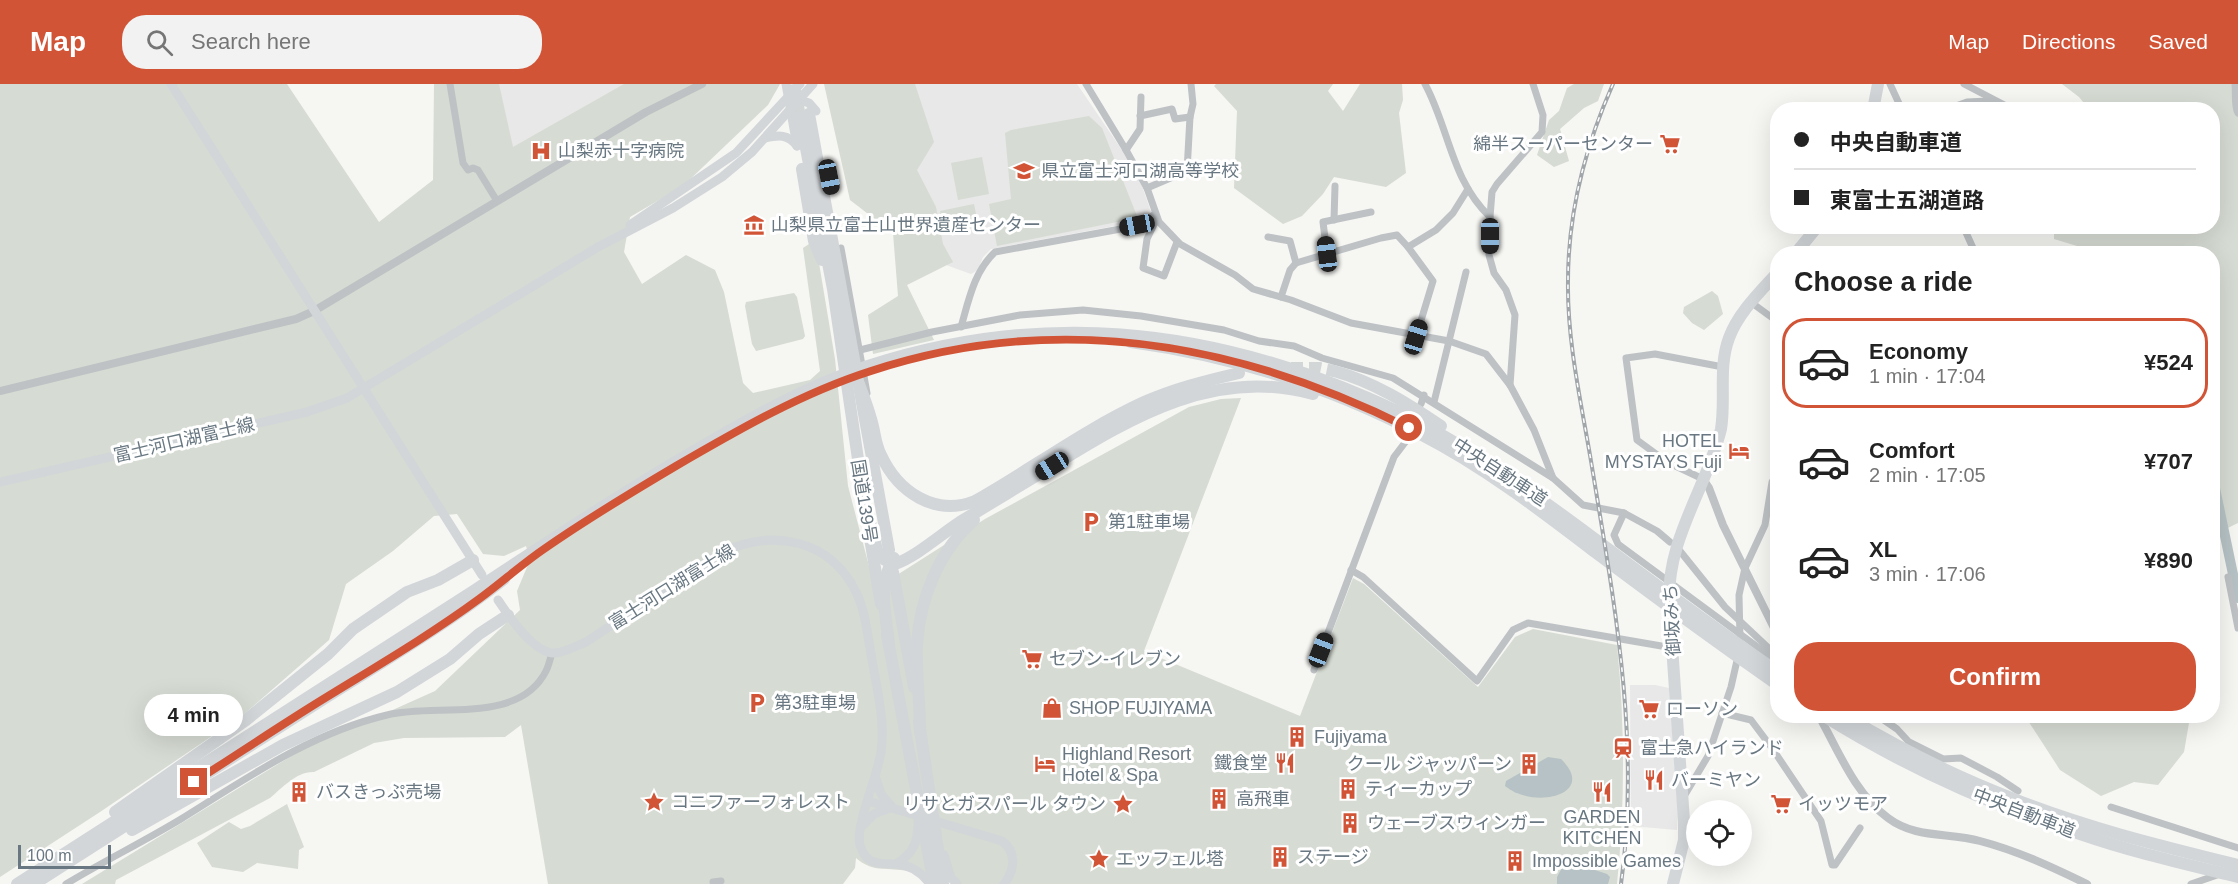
<!DOCTYPE html>
<html lang="en">
<head>
<meta charset="utf-8">
<style>
  body { margin:0; font-family:Arial,"Noto Sans JP",sans-serif; background:#f2f2f2; color:#222; height:100vh; display:flex; flex-direction:column; font-size:22px; white-space:nowrap }
  * { box-sizing:border-box; margin:0 }
  p { font-size:20px; color:#767676 }
  .icon { flex:none; width:33px; height:33px; fill:none; stroke:currentColor; stroke-width:2; stroke-linecap:round; stroke-linejoin:round }
  .map { position:relative; flex:1; overflow:hidden }
  .details { position:absolute; left:1770px; top:162px; width:450px; height:477px; display:flex; flex-direction:column; background:#fff; border-radius:24px; box-shadow:0 6px 24px #0002 }
  .details>* { flex:none }
  .guide { position:absolute; left:1770px; top:18px; width:450px; height:132px; border-radius:24px; box-shadow:0 6px 24px #0002; display:grid; align-content:center; height:132px; padding:0 24px; background:#fff }
  .tools { position:absolute; left:1686px; top:716px; display:grid; gap:12px }
  .tools a { display:grid; place-items:center; width:66px; height:66px; border-radius:50%; background:#fff; box-shadow:0 6px 24px #0002; font-size:30px }
  .scale { position:absolute; left:18px; bottom:15px; width:93px; box-sizing:border-box; padding-left:6px; border:3px solid #687781; border-top:0; font-size:16px; line-height:21px; white-space:nowrap; color:#687781; -webkit-text-stroke:4px #fff; paint-order:stroke }
  .end { position:absolute; width:27px; height:27px; margin:-14px; border:8px solid #d25437; background:#fff; box-shadow:0 0 0 3px #fff }
  .from { border-radius:50% }
  .bubble { position:absolute; height:42px; border-radius:21px; background:#fff; box-shadow:0 6px 24px #0002; font-size:20px; font-weight:600; line-height:42px; text-align:center }
  .car { position:absolute; width:18px; height:36px; margin:-18px -9px; border-radius:8px; box-shadow:0 0 4px 2px #0007; background:linear-gradient(#222 24%,#8ab4d8 0 40%,#222 0 76%,#8ab4d8 0 86%,#222 0) }
  .guide b { display:flex; align-items:center; gap:21px; height:57px; font-size:22px }
  .guide b+b { border-top:2px solid #e0e0e0 }
  .guide i { width:15px; height:15px; background:#222 }
  ul { padding:0; list-style:none }
  li { display:flex; align-items:center; gap:18px; height:90px; margin:0 12px 9px; padding:0 12px; border:3px solid transparent; border-radius:24px }
  li div { flex:1 }
  li b { display:block; font-size:22px }
  li em { font-style:normal; font-weight:600 }
  li.active { border-color:#d25437 }
  li>.icon { width:54px; height:54px; stroke-width:1.5 }
  h2 { padding:0 24px; font-size:27px; line-height:72px }
  .cta { display:flex; gap:12px; margin-top:auto; padding:12px 24px }
  .cta a { flex:1; height:69px; border-radius:24px; background:#d25437; color:#fff; font-size:24px; font-weight:600; line-height:69px; text-align:center }
  header { display:flex; align-items:center; gap:36px; box-sizing:border-box; height:84px; padding:0 30px; background:#d25437; color:#fff }
  header strong { font-size:28px }
  nav { display:flex; gap:33px; margin-inline-start:auto; font-size:21px }
  .search { width:420px; height:54px; background:#f2f2f2; display:flex; align-items:center; gap:15px; box-sizing:border-box; padding:0 21px; border-radius:24px; color:#767676; font-size:22px }
  .map>svg:first-child { display:block }
</style>
</head>
<body>
<header>
<strong>Map</strong>
<div class="search"><svg class="icon" aria-label="search" viewBox="0 0 24 24"><circle cx="10" cy="10" r="6"/><path d="M15 15l6 6"/></svg>Search here</div>
<nav><a>Map</a><a>Directions</a><a>Saved</a></nav>
</header>
<div class="map">
<svg width="2238" height="800" viewBox="0 0 2238 800">
  <rect width="100%" height="100%" fill="#f6f6f3"/>
  <g fill="#e7e8e7">
    <polygon points="496,0 668,0 515,101"/>
    <polygon points="893,0 1077,0 1126,72 1142,102 1151,128 1136,138 991,165 983,173 978,186 971,190 938,178"/>
    <polygon points="1630,601 1655,601 1669,604 1678,730 1677,746 1631,742"/>
  </g>
  <g fill="#d6dbd3">
    <path d="M0,0H287L379,138L433,96L434,0H499L513,63L624,0H780L768,21L683,102L630,133L624,168L642,200L686,171L715,186L724,208L743,299L753,309L810,296L820,287L803,164L809,160L818,173L835,275L848,402L875,505L985,435L1189,323L1221,315L1241,314L1144,567L1300,632L1353,494L1364,500L1478,603L1515,553L1533,545L1617,561C1625,640 1625,721 1617,800H957C939,796 919,788 901,786C882,784 871,787 856,774L855,784L843,800H548L521,641L505,653L404,654L374,659L314,688C297,687 282,704 270,714L116,796L115,800H82L311,660L368,637L435,607L520,526L517,507L530,476L526,462L504,472L483,470L457,430L434,432L393,467L346,500L329,556L243,631L100,728L0,793Z"/>
    <polygon points="824,0 915,0 934,58 917,86 936,123 943,160 953,178 907,201 934,256 873,270 868,231 898,212 893,149 850,116"/>
    <polygon points="1216,0 1333,0 1328,7 1343,27 1360,0 1402,0 1403,16 1399,29 1406,89 1386,103 1334,93 1323,110 1302,132 1283,140 1234,104 1237,27 1214,2"/>
    <polygon points="1574,0 1604,0 1598,17 1584,24 1560,45 1569,77 1554,83 1537,71 1549,36 1559,27 1567,4"/>
    <polygon points="2062,0 2238,0 2238,439 2213,451 2212,170 2100,169 2054,155 2054,143 2212,142 2212,26 2089,25 2079,13"/>
    <polygon points="1089,32 1102,44 1137,132 1132,135 997,162 989,120 1011,115 1005,49 1011,46"/>
    <polygon points="982,73 989,110 958,116 951,79"/>
    <polygon points="974,120 978,140 943,146 940,127"/>
    <polygon points="1712,207 1718,212 1723,230 1704,246 1692,239 1683,229 1684,223"/>
    <polygon points="794,209 797,213 805,252 803,255 756,267 752,260 745,222 746,218"/>
    <polygon points="2025,632 2188,632 2190,633 2184,668 2158,701 2134,698 2101,712 2060,686"/>
    <polygon points="287,720 304,763 299,766 298,785 257,779 243,788 212,783 197,759 229,738 241,745 250,742"/>
  </g>
  <g fill="#b6c2c5">
    <path d="M1548,673L1561,675C1598,711 1534,726 1505,702L1506,697Z"/>
    <polygon points="1574,779 1607,790 1610,793 1608,800 1557,800 1557,793 1564,780"/>
  </g>
  <g fill="none" stroke-linecap="round" stroke-linejoin="round">
    <polyline stroke="#b6c2c5" stroke-width="10" points="2212,390 2238,514"/>
    <polyline stroke="#d2d6d6" stroke-width="12" stroke-dasharray="12 6" stroke-linecap="butt" points="794,0 800,33"/>
    <polyline stroke="#d2d6d6" stroke-width="12" stroke-dasharray="12 6" stroke-linecap="butt" points="1291,284 1319,284 1334,287"/>
    <g stroke="#bec2c5" stroke-width="7">
      <polyline points="450,0 463,79 468,86 473,84 478,86 497,117"/>
      <polyline points="1086,0 1126,66 1147,104 1159,138 1180,160 1235,191 1253,205 1291,216 1351,239 1449,257 1486,270 1510,301 1534,346 1553,394 1583,421 1624,429 1614,451 1618,460 1778,578"/>
      <path d="M1425,0C1449,44 1451,96 1490,133L1489,171L1494,189L1506,206L1515,231L1510,301"/>
      <polyline points="1890,0 1902,26"/>
      <polyline points="1964,0 2014,26"/>
      <path d="M2235,0C2236,9 2234,23 2238,29"/>
      <polyline points="1945,26 1967,18 1988,17 1991,18 1998,26"/>
      <polyline points="1140,32 1172,25 1175,35 1190,33"/>
      <polyline points="1126,66 1140,45 1141,13"/>
      <polyline points="1147,104 1187,87 1190,33 1193,20 1191,0"/>
      <polyline points="1490,133 1492,108 1497,100 1542,48 1543,31 1533,0"/>
      <polyline points="1157,134 1147,155 1143,184 1164,192 1177,158"/>
      <polyline points="1334,136 1335,102"/>
      <polyline points="1963,142 1973,164 1973,170"/>
      <polyline points="1268,153 1290,157 1296,179 1290,186 1281,213"/>
      <polyline points="841,164 867,309"/>
      <polyline points="1327,170 1323,138 1371,128"/>
      <polyline points="1296,179 1381,154 1397,151 1408,163"/>
      <polyline points="1752,219 1778,238"/>
      <path d="M961,243C969,215 974,188 995,168L1137,142L1155,130"/>
      <polyline points="1416,253 1433,197 1408,163 1436,146 1453,129 1468,105"/>
      <polyline points="860,266 932,248 1020,231 1083,226 1141,232 1224,246 1259,257 1294,262 1322,274 1393,294 1553,394"/>
      <polyline points="1434,318 1466,188"/>
      <polyline points="1421,320 1424,311"/>
      <polyline points="1703,395 1667,378 1637,356 1626,274 1655,270 1723,283"/>
      <polyline points="1624,429 1657,447 1670,458"/>
      <polyline points="1680,467 1725,523 1778,573"/>
      <polyline points="1351,486 1363,493 1477,597 1513,546 1528,539 1673,564"/>
      <polyline points="2228,493 2238,544"/>
      <polyline points="1740,555 1739,511 1745,484 1765,441 1772,398 1778,388"/>
      <polyline points="1314,586 1394,373 1410,352"/>
      <polyline points="1722,629 1751,636 1772,664 1821,737 1832,781 1835,781 1860,744"/>
      <polyline points="1878,632 1897,645 1909,658 1943,675 1961,674 1997,693 2018,707"/>
      <polyline points="1683,714 1708,672 1731,603 1738,572"/>
      <polyline points="2111,723 2238,764"/>
      <polyline points="713,798 721,797"/>
      <path d="M66,800C104,777 143,758 181,735C247,694 311,649 387,631C436,619 519,641 546,587C549,581 550,575 552,569"/>
      <polyline points="2191,800 2220,790"/>
    </g>
    <g stroke="#bec2c5" stroke-width="8">
      <polyline points="0,307 296,235 314,227 646,28 702,0"/>
      <polyline points="1703,395 1709,404 1723,441 1778,552"/>
      <path d="M1819,632C1838,666 1855,710 1888,734C1916,755 1948,748 1980,757C2018,767 2052,783 2087,800"/>
    </g>
    <g stroke="#d2d6d9" stroke-width="9">
      <polyline points="171,0 482,491"/>
      <polyline points="786,0 797,62"/>
      <polyline points="794,14 809,19 816,27"/>
      <path d="M765,54C779,51 788,50 797,62"/>
      <polyline points="630,141 736,69 800,0"/>
      <polyline points="0,398 307,328 347,314 598,163 673,124 722,93 752,68 813,0"/>
      <path d="M498,516C508,531 534,570 555,569C566,568 576,562 586,558L721,469C773,444 831,455 857,510C867,532 868,558 873,581C878,610 885,638 881,668C878,691 855,742 860,761C866,781 879,780 896,780C910,781 922,789 930,800"/>
      <polyline points="876,695 881,710 892,723"/>
      <path d="M868,717L1002,757C1017,768 1015,786 1004,800"/>
      <polyline points="862,742 874,730 890,724"/>
      <polyline points="944,771 951,794 957,800"/>
      <path d="M896,780C914,769 918,758 918,738"/>
    </g>
    <g stroke="#d2d6d9" stroke-width="12">
      <polyline points="1873,26 1878,0"/>
      <polyline points="809,30 889,466"/>
      <polyline points="800,33 833,205 864,416"/>
      <polyline points="802,85 814,157 822,176"/>
      <polyline points="1795,170 1818,142"/>
      <polyline points="870,454 881,520"/>
      <polyline points="893,488 914,603"/>
      <polyline points="887,551 934,800"/>
      <polyline points="919,638 943,800"/>
      <path d="M1673,800L1684,756V737L1669,518C1668,467 1690,430 1708,384C1713,371 1718,358 1721,345C1726,315 1718,283 1729,254C1738,229 1760,208 1778,188"/>
    </g>
    <g stroke="#d2d6d9" stroke-width="12">
      <path d="M1131,258C1233,272 1331,303 1422,351C1484,383 1540,426 1595,468C1655,513 1716,558 1778,601"/>
      <path d="M1334,287C1374,298 1407,319 1441,342"/>
      <path d="M859,300C863,311 868,323 871,335C875,347 875,360 881,371C898,408 935,433 975,417C1030,386 1084,346 1142,319C1173,305 1205,297 1239,289"/>
      <path d="M862,407L877,466L885,476L895,480C917,472 940,451 960,438C991,419 1023,400 1054,381C1133,332 1217,283 1313,310"/>
      <path d="M889,560C886,531 877,500 894,474"/>
      <path d="M1824,632C1904,682 1990,721 2080,750C2132,768 2185,780 2238,793"/>
      <path d="M1845,632C1897,663 1952,691 2009,713C2083,743 2161,762 2238,781"/>
      <path d="M920,648C920,619 916,589 917,560C920,514 939,467 974,436"/>
      <polyline points="115,728 246,636 328,570 353,545 407,508 438,496 473,476"/>
      <polyline points="132,746 283,661 397,608 450,575 479,550 508,531"/>
      <path d="M17,800C169,701 323,605 475,506C548,458 620,410 696,366C750,334 807,302 868,282C1041,226 1203,243 1368,314C1455,351 1531,407 1607,464C1663,506 1720,548 1778,588"/>
      <path d="M34,800C130,738 226,677 322,616C384,577 447,540 504,495"/>
    </g>
    <g stroke="#a0a6aa" stroke-width="4">
      <path id="rail" d="M1613,0C1585,63 1568,128 1568,197C1567,257 1581,318 1591,377C1614,517 1641,657 1621,800"/>
    </g>
    <use href="#rail" stroke="#fff" stroke-width="1.5" stroke-dasharray="4.5" stroke-linecap="butt"/>
  </g>
  <g fill="none" stroke-linecap="round" stroke-linejoin="round">
    <path stroke="#d25437" stroke-width="8" d="M194,698C238,670 281,641 325,614C377,582 430,551 479,515C501,499 522,480 544,465C587,435 632,408 676,382C738,346 802,309 871,287C1057,226 1237,258 1409,344"/>
  </g>
  <defs>
    <g id="supermarket-bare" transform="scale(1.62)"><path d="M-6-5.5h2.5l.6 2H6L4.5 2H-2.5L-4.4-4H-6ZM-1.5 3.2a1.3 1.3 0 1 0 .1 0ZM3 3.2a1.3 1.3 0 1 0 .1 0Z" fill="#d25437" stroke="#fff" stroke-width="2.5" paint-order="stroke"/></g>
    <g id="hospital-bare" transform="scale(1.62)"><path d="M-5-5h3v3.5h4V-5h3V5h-3V1.5h-4V5h-3Z" fill="#d25437" stroke="#fff" stroke-width="2.5" paint-order="stroke"/></g>
    <g id="school-bare" transform="scale(1.62)"><path d="M0-5L7-2L0 1L-7-2ZM-4 1L0 2.5L4 1V4Q0 6-4 4Z" fill="#d25437" stroke="#fff" stroke-width="2.5" paint-order="stroke"/></g>
    <g id="museum-bare" transform="scale(1.62)"><path d="M0-6L6-3V-2H-6V-3ZM-5-1h2V3h-2ZM-1-1h2V3h-2ZM3-1h2V3H3ZM-6 4H6V6H-6Z" fill="#d25437" stroke="#fff" stroke-width="2.5" paint-order="stroke"/></g>
    <g id="hotel-bare" transform="scale(1.62)"><path d="M-6-4.5h1.5V1H6V5H4.5V3h-9V5H-6ZM-4 0a1.8 1.8 0 1 1 3.6 0ZM.5 0V-2.5h3Q6-2.5 6 0Z" fill="#d25437" stroke="#fff" stroke-width="2.5" paint-order="stroke"/></g>
    <g id="parking-bare" transform="scale(1.62)"><path d="M-3.5-5.5H1a3.5 3.5 0 0 1 0 7H-1V5.5H-3.5ZM-1-3.4V-.6H.8a1.4 1.4 0 0 0 0-2.8Z" fill="#d25437" stroke="#fff" stroke-width="2.5" paint-order="stroke"/></g>
    <g id="shop-bare" transform="scale(1.62)"><path d="M-5-2.5h2.3a2.7 3.5 0 0 1 5.4 0H5L5.5 6h-11ZM-1.5-2.5h3a1.5 2.3 0 0 0-3 0Z" fill="#d25437" stroke="#fff" stroke-width="2.5" paint-order="stroke"/></g>
    <g id="building-bare" transform="scale(1.62)"><path d="M-4-6H4V6H1V3H-1V6H-4ZM-2.5-4.3h1.7v1.8h-1.7ZM.8-4.3h1.7v1.8H.8ZM-2.5-1h1.7V.8h-1.7ZM.8-1h1.7V.8H.8Z" fill="#d25437" stroke="#fff" stroke-width="2.5" paint-order="stroke"/></g>
    <g id="station-bare" transform="scale(1.62)"><path d="M-3-6H3Q5-6 5-4V2Q5 4 3 4L4.5 6H3L1.5 4h-3L-3 6H-4.5L-3 4Q-5 4-5 2V-4Q-5-6-3-6ZM-3.5-4v3h7v-3ZM-3.5 1v1.5H-2V1ZM2 1v1.5H3.5V1Z" fill="#d25437" stroke="#fff" stroke-width="2.5" paint-order="stroke"/></g>
    <g id="restaurant-bare" transform="scale(1.62)"><path d="M-5-6h1v4h1v-4h1v4h1v-4h1v5L-1.5 .5V6h-2V.5L-5-1ZM5-6V6H3V1.5H1.5Q1.5-4 5-6Z" fill="#d25437" stroke="#fff" stroke-width="2.5" paint-order="stroke"/></g>
    <g id="sight-bare" transform="scale(1.62)"><path d="M0-6L1.8-2.2L6-1.7L2.9 1.2L3.7 5.4L0 3.3L-3.7 5.4L-2.9 1.2L-6-1.7L-1.8-2.2Z" fill="#d25437" stroke="#fff" stroke-width="2.5" paint-order="stroke"/></g>
  </defs>
  <g fill-rule="evenodd">
    <use href="#supermarket-bare" x="1670" y="60"/>
    <use href="#hospital-bare" x="541" y="67"/>
    <use href="#school-bare" x="1024" y="87"/>
    <use href="#museum-bare" x="754" y="141"/>
    <use href="#hotel-bare" x="1739" y="367"/>
    <use href="#parking-bare" x="1091" y="438"/>
    <use href="#supermarket-bare" x="1032" y="575"/>
    <use href="#parking-bare" x="757" y="619"/>
    <use href="#shop-bare" x="1052" y="624"/>
    <use href="#supermarket-bare" x="1649" y="625"/>
    <use href="#building-bare" x="1297" y="653"/>
    <use href="#station-bare" x="1623" y="664"/>
    <use href="#restaurant-bare" x="1285" y="679"/>
    <use href="#hotel-bare" x="1045" y="680"/>
    <use href="#building-bare" x="1529" y="680"/>
    <use href="#restaurant-bare" x="1654" y="696"/>
    <use href="#building-bare" x="1348" y="705"/>
    <use href="#building-bare" x="299" y="708"/>
    <use href="#restaurant-bare" x="1602" y="708"/>
    <use href="#building-bare" x="1219" y="715"/>
    <use href="#sight-bare" x="654" y="718"/>
    <use href="#sight-bare" x="1123" y="720"/>
    <use href="#supermarket-bare" x="1781" y="720"/>
    <use href="#building-bare" x="1350" y="739"/>
    <use href="#building-bare" x="1280" y="773"/>
    <use href="#sight-bare" x="1099" y="775"/>
    <use href="#building-bare" x="1515" y="777"/>
  </g>
  <g text-anchor="middle" dominant-baseline="central" stroke-width="6" stroke-linejoin="round" paint-order="stroke">
    <g font-size="18" fill="#687781" stroke="#fff" text-anchor="start">
      <text x="1653" y="60" text-anchor="end">綿半スーパーセンター</text>
      <text x="558" y="67">山梨赤十字病院</text>
      <text x="1041" y="87">県立富士河口湖高等学校</text>
      <text x="771" y="141">山梨県立富士山世界遺産センター</text>
      <text x="1722" y="357" text-anchor="end">HOTEL<tspan x="1722" dy="21">MYSTAYS Fuji</tspan></text>
      <text x="1108" y="438">第1駐車場</text>
      <text x="1049" y="575">セブン-イレブン</text>
      <text x="774" y="619">第3駐車場</text>
      <text x="1069" y="624">SHOP FUJIYAMA</text>
      <text x="1666" y="625">ローソン</text>
      <text x="1314" y="653">Fujiyama</text>
      <text x="1640" y="664">富士急ハイランド</text>
      <text x="1062" y="670">Highland Resort<tspan x="1062" dy="21">Hotel &amp; Spa</tspan></text>
      <text x="1268" y="679" text-anchor="end">鐵食堂</text>
      <text x="1512" y="680" text-anchor="end">クール ジャッパーン</text>
      <text x="1671" y="696">バーミヤン</text>
      <text x="1365" y="705">ティーカップ</text>
      <text x="316" y="708">バスきっぷ売場</text>
      <text x="1236" y="715">高飛車</text>
      <text x="671" y="718">コニファーフォレスト</text>
      <text x="1106" y="720" text-anchor="end">リサとガスパール タウン</text>
      <text x="1798" y="720">イッツモア</text>
      <text x="1602" y="733" text-anchor="middle">GARDEN<tspan x="1602" dy="21">KITCHEN</tspan></text>
      <text x="1367" y="739">ウェーブスウィンガー</text>
      <text x="1297" y="773">ステージ</text>
      <text x="1116" y="775">エッフェル塔</text>
      <text x="1532" y="777">Impossible Games</text>
    </g>
    <g font-size="18" fill="#687781" stroke="#fff">
      <text transform="translate(184 356) rotate(-13)">富士河口湖富士線</text>
      <text transform="translate(1500 388) rotate(33)">中央自動車道</text>
      <text transform="translate(864 417) rotate(81)">国道139号</text>
      <text transform="translate(672 503) rotate(-32)">富士河口湖富士線</text>
      <text transform="translate(1672 536) rotate(-93)">御坂みち</text>
      <text transform="translate(2024 729) rotate(21)">中央自動車道</text>
    </g>
  </g>
</svg>
<div class="tools">
<a><svg class="icon" aria-label="locate" viewBox="0 0 24 24"><circle cx="12" cy="12" r="6"/><path d="M12 2v4M12 18v4M2 12h4M18 12h4"/></svg></a>
</div>
<div class="scale">100 m</div>
<i class="end from" style="left:1409px;top:344px"></i>
<i class="end" style="left:194px;top:698px"></i>
<div class="bubble" style="left:144px;top:610px;width:99px">4 min</div>
<i class="car" style="left:829px;top:93px;rotate:169deg"></i>
<i class="car" style="left:1137px;top:141px;rotate:259deg"></i>
<i class="car" style="left:1490px;top:152px;rotate:180deg"></i>
<i class="car" style="left:1327px;top:170px;rotate:353deg"></i>
<i class="car" style="left:1416px;top:253px;rotate:17deg"></i>
<i class="car" style="left:1052px;top:382px;rotate:238deg"></i>
<i class="car" style="left:1321px;top:566px;rotate:21deg"></i>
<div class="guide">
<b><i class="from"></i>中央自動車道</b>
<b><i></i>東富士五湖道路</b>
</div>
<section class="details">
<h2>Choose a ride</h2>
<ul>
<li class="active"><svg class="icon" aria-label="car" viewBox="0 0 24 24"><path d="M5 17H2v-5l4-1 3-4h7l3 4 3 1v5h-3M9 17h6M6 11h13"/><circle cx="7" cy="17" r="2"/><circle cx="17" cy="17" r="2"/></svg><div><b>Economy</b><p>1 min · 17:04</p></div><em>¥524</em></li>
<li><svg class="icon" aria-label="car" viewBox="0 0 24 24"><path d="M5 17H2v-5l4-1 3-4h7l3 4 3 1v5h-3M9 17h6M6 11h13"/><circle cx="7" cy="17" r="2"/><circle cx="17" cy="17" r="2"/></svg><div><b>Comfort</b><p>2 min · 17:05</p></div><em>¥707</em></li>
<li><svg class="icon" aria-label="car" viewBox="0 0 24 24"><path d="M5 17H2v-5l4-1 3-4h7l3 4 3 1v5h-3M9 17h6M6 11h13"/><circle cx="7" cy="17" r="2"/><circle cx="17" cy="17" r="2"/></svg><div><b>XL</b><p>3 min · 17:06</p></div><em>¥890</em></li>
</ul>
<div class="cta"><a>Confirm</a></div>
</section>
</div>
</body>
</html>
